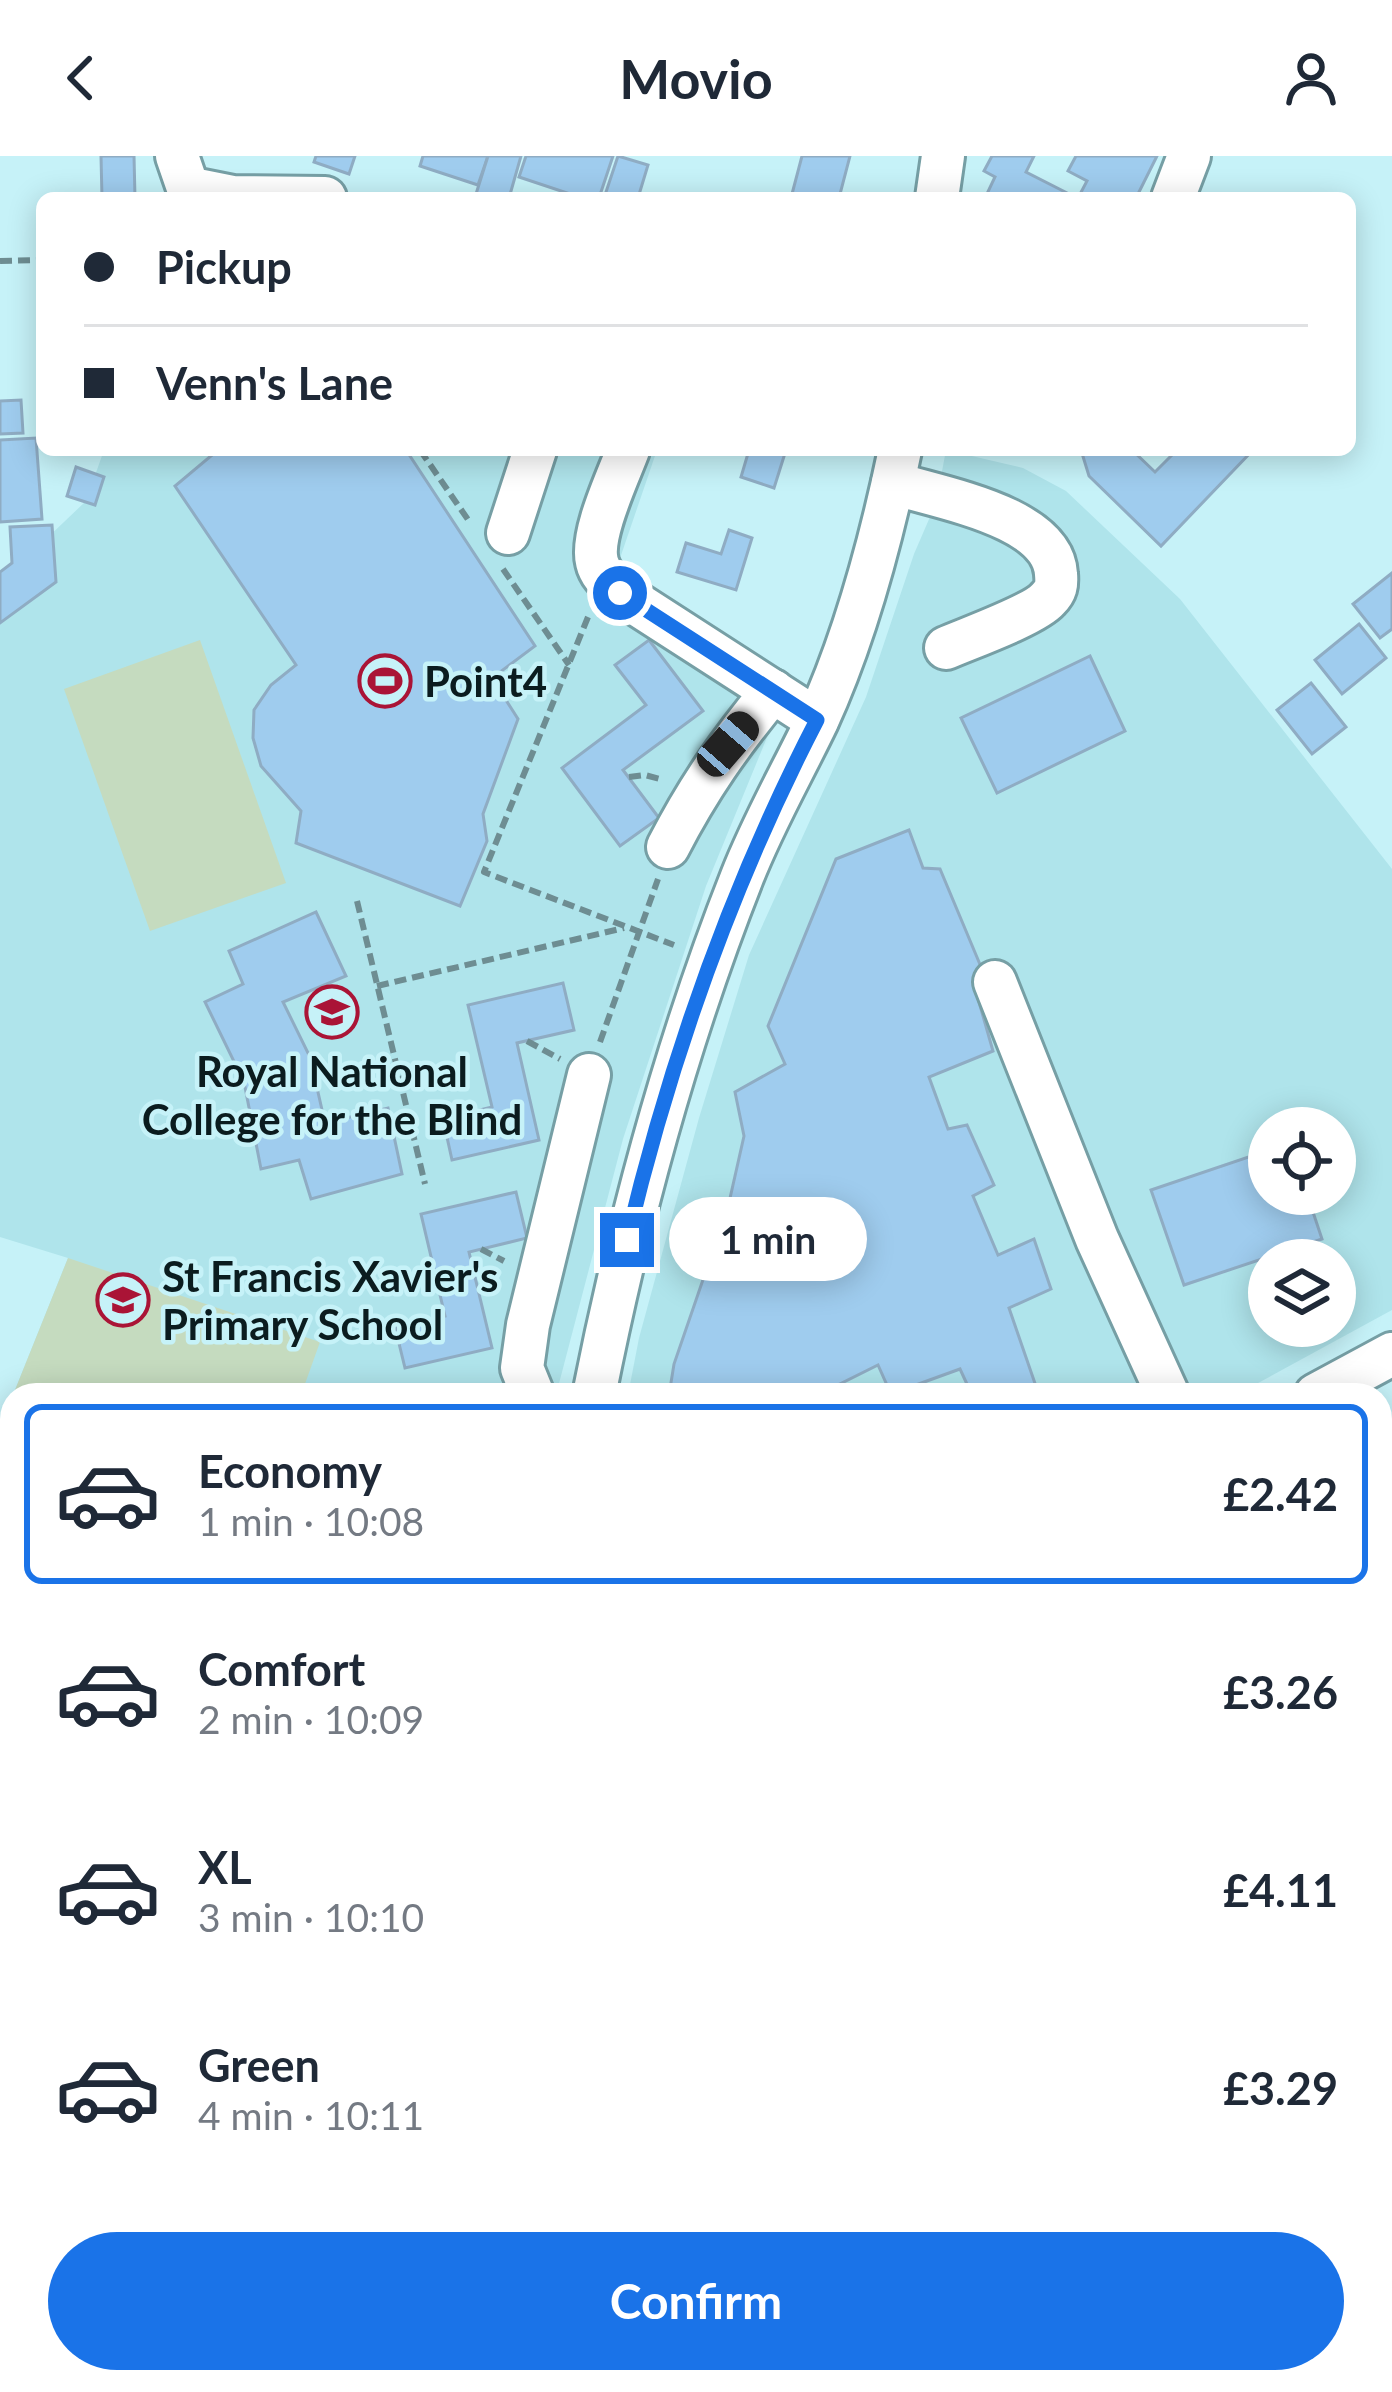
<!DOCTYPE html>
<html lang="en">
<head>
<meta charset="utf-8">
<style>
  body { margin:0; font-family:Lato,sans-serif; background:#f6f6f7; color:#1f2937; height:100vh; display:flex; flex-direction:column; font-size:45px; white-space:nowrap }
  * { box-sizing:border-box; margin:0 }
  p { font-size:39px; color:#747a83 }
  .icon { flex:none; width:66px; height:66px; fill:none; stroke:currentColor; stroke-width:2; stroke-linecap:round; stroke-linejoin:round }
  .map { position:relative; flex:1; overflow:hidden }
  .panel { position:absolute; left:0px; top:1227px; width:1392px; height:1011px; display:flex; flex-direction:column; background:#fff; border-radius:36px 36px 0 0; box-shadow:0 6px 30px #0003 }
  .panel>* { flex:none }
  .guide { position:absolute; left:36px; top:36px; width:1320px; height:264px; border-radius:18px; box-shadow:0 6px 30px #0003; display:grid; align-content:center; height:264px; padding:0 48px; background:#fff }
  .tools { position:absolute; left:1248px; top:951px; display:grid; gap:24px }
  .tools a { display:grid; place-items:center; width:108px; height:108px; border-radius:50%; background:#fff; box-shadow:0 6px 30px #0003; font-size:60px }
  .end { position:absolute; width:54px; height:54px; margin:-27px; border:15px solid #1a73e8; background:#fff; box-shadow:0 0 0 6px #fff }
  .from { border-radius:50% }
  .bubble { position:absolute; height:84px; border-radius:42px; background:#fff; box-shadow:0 6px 30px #0003; font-size:39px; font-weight:700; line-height:84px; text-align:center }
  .car { position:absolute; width:36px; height:72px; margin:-36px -18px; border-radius:15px; box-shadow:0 0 9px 3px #0007; background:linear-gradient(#222 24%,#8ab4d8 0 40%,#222 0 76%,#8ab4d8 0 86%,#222 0) }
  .guide b { display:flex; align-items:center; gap:42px; height:114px; font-size:45px }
  .guide b+b { border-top:3px solid #e0e1e3 }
  .guide i { width:30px; height:30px; background:#1f2937 }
  ul { padding:21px 0 0; list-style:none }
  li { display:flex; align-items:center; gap:36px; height:180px; margin:0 24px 18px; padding:0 24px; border:6px solid transparent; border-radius:18px }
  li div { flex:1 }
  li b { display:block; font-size:45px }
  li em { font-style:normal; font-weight:700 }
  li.current { border-color:#1a73e8 }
  li>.icon { width:108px; height:108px; stroke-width:1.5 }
  .action { display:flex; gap:24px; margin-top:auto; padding:24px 48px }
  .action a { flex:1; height:138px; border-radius:72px; background:#1a73e8; color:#fff; font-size:48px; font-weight:700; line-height:138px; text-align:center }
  header { display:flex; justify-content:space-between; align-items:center; height:156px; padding:0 48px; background:#fff; font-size:54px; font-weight:700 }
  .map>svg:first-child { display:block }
</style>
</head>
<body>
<header><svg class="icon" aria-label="back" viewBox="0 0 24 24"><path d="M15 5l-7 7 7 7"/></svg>Movio<svg class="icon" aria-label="person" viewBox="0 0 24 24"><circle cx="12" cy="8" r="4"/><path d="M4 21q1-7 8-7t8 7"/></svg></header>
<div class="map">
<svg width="1392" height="2236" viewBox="0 0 1392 2236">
  <rect width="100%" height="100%" fill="#c6f2f8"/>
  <g fill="#afe4eb" fill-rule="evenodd">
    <polygon points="104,294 657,294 616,414 791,523 706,730 623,983 556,1239 13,1239 68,1102 0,1081 0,427 86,345"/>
    <path d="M946,294L1023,312L1066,335L1180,443L1392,713V1154L1236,1239H628L639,1182L699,962L749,799L866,541L914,398L936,347ZM1269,972H1335V1038H1269ZM1269,1104H1335V1170H1269Z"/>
  </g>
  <g fill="#c5dbbf">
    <polygon points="200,484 286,727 150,775 64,533"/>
    <polygon points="68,1102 320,1186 301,1239 13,1239"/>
    <polygon points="12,1242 12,1883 0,1869 0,1272"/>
    <polygon points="12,2189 12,2226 362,2226 361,2236 0,2236 0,2199"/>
  </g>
  <g fill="#9fccee" stroke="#8facc3" stroke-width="3">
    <polygon points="101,0 134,0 135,42 102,42"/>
    <polygon points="316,0 355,0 349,18 314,6"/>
    <polygon points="423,0 488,0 478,29 420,10"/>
    <polygon points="488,0 521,0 509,42 476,38"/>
    <polygon points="526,0 613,0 599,42 582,42 519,21"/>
    <polygon points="618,0 648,9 638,42 604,42"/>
    <polygon points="802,0 850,0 839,42 792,38"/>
    <polygon points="992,0 1034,0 1026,16 1077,42 985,42 995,21 984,15"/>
    <polygon points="1076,0 1157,0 1136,42 1078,42 1087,25 1068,15"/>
    <polygon points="21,244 23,277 0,278 0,245"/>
    <polygon points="36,282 42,363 0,366 0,284"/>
    <polygon points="218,294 406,294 535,490 492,522 518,563 483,658 487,685 460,750 296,687 301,655 261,610 253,582 254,554 271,529 296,509 175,330"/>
    <polygon points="749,294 786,294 774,332 741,321"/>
    <polygon points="1081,294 1132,294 1155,316 1177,294 1253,294 1161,390 1089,320"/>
    <polygon points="76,311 104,321 95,349 67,340"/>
    <polygon points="52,369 56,426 0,467 0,416 12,407 10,371"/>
    <polygon points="729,374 752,382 736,434 677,416 686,387 721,398"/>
    <polygon points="1392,417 1392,473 1380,482 1353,448"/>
    <polygon points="1359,468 1386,502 1342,538 1315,504"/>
    <polygon points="649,484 703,555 623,614 659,662 620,690 562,612 646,549 615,509"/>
    <polygon points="1090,500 1125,575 997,637 961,562"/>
    <polygon points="1311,527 1346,571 1312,598 1277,554"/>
    <polygon points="909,674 923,712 940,713 984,818 977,839 993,895 929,921 948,973 967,969 994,1029 973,1040 998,1099 1034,1083 1051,1133 1009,1152 1039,1239 972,1239 960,1213 891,1238 878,1209 840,1228 845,1239 669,1239 674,1208 728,1051 744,980 735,936 785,908 768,870 836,703"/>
    <polygon points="316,756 346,820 283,846 310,901 325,967 388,952 402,1018 311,1043 299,1004 261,1013 244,926 205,846 243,828 229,795"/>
    <polygon points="563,827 574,874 517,887 539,984 452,1004 443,963 492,951 468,849"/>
    <polygon points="1269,994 1269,1038 1307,1038 1322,1083 1184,1129 1151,1034"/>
    <polygon points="516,1036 527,1082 469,1096 492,1192 405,1212 395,1171 445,1160 421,1058"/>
    <polygon points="1392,1308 1392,1365 1381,1370 1380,1313"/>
    <polygon points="1392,1657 1392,1704 1380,1710 1380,1664"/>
    <polygon points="1392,1842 1392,1894 1380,1903 1380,1851"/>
    <polygon points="1392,2149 1392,2199 1380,2207 1380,2157"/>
    <polygon points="727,2226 772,2226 769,2236 724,2236"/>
    <polygon points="922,2226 965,2226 959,2236 916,2236"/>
  </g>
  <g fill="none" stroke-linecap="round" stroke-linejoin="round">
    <g stroke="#769fa5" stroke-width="48">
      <g id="minor">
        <polyline points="177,0 188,32 233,41 325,42"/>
        <polyline points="937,42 943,0"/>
        <polyline points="1173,42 1189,0"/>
        <path d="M628,294C618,321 590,379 597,406C600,419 610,427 620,437L817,564"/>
        <path d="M893,327C939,342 1053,360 1056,418C1057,429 1056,435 1048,443C1034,459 969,482 946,492"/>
        <polyline points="508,377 535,294"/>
        <path d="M668,691C699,631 730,587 773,535"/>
        <polyline points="995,826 1097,1083 1168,1239"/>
        <polyline points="533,1239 522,1212 528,1169 589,919"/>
        <path d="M594,1239C629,1063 676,888 742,721C763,667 792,617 817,565C856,480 881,385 900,294"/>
        <polyline points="1316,1239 1392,1198"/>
        <polyline points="1380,1775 1392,1769"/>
        <polyline points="0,2017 12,2026"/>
        <polyline points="0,2170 12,2160"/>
        <polyline points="386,2236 387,2226"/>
        <polyline points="840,2236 844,2226"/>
      </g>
    </g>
    <g stroke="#6e8d92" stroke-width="6" stroke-dasharray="12 6" stroke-linecap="butt">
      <polyline points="0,105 42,104"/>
      <polyline points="420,294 471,368"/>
      <polyline points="503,413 569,509"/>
      <polyline points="588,461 484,716 674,789"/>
      <polyline points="629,621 645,619 660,623"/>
      <polyline points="357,745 425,1028"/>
      <polyline points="377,830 624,772"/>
      <polyline points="527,885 560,903"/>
      <polyline points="600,886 658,723"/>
      <polyline points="481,1093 504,1105"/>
      <polyline points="1088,2226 1100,2236"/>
    </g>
    <use href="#minor" stroke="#fff" stroke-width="42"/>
  </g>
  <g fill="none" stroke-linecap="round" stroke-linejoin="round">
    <path stroke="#1a73e8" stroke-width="15" d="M620,437L817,564C732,728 670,904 627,1084"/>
  </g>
  <defs>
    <g id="stadium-ring" transform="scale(2.7)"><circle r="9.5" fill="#c6f2f8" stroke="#aa1436" stroke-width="1.5"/><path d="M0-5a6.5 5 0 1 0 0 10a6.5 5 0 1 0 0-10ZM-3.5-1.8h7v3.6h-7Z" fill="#aa1436"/></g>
    <g id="university-ring" transform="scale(2.7)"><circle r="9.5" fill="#c6f2f8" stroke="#aa1436" stroke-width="1.5"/><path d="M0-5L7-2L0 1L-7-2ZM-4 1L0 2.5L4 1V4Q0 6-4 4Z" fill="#aa1436"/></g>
    <g id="school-ring" transform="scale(2.7)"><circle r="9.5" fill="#c6f2f8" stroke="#aa1436" stroke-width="1.5"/><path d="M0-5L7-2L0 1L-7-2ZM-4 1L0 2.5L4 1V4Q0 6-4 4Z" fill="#aa1436"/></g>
  </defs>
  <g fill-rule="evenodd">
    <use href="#stadium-ring" x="385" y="525"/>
    <use href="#university-ring" x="332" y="856"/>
    <use href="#school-ring" x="123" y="1144"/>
  </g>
  <g text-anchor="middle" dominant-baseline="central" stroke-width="9" stroke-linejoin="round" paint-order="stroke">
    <g font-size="42" font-weight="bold" fill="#0b1c1f" stroke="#c6f2f8" text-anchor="start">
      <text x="424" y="525">Point4</text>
      <text x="332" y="915" text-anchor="middle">Royal National<tspan x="332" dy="48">College for the Blind</tspan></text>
      <text x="162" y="1120">St Francis Xavier's<tspan x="162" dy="48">Primary School</tspan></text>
    </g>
  </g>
</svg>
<div class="tools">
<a><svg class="icon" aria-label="locate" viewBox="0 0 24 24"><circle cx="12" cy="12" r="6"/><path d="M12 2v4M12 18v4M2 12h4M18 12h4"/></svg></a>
<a><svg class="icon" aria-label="layers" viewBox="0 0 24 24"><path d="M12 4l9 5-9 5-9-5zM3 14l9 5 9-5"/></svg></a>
</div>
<i class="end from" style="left:620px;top:437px"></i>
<i class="end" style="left:627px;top:1084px"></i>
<div class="bubble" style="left:669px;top:1041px;width:198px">1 min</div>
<i class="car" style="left:728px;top:588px;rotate:41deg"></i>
<div class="guide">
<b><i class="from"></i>Pickup</b>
<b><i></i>Venn's Lane</b>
</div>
<section class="panel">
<ul>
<li class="current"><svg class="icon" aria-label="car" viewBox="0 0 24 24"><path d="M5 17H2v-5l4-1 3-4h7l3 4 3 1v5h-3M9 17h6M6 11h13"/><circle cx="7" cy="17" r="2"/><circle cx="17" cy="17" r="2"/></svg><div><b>Economy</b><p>1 min · 10:08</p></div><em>£2.42</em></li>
<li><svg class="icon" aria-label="car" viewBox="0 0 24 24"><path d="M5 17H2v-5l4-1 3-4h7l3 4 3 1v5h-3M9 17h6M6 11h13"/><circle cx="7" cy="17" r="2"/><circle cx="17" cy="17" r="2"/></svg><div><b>Comfort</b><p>2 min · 10:09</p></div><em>£3.26</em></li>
<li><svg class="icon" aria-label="car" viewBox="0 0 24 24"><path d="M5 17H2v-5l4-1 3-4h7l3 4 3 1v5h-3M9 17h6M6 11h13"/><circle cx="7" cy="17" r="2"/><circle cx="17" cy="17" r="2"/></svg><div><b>XL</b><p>3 min · 10:10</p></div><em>£4.11</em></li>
<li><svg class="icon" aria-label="car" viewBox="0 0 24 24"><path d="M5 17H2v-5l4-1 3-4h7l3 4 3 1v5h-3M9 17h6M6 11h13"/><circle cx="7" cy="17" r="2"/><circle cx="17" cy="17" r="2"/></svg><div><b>Green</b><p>4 min · 10:11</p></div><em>£3.29</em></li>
</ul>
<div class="action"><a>Confirm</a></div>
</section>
</div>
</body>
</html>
